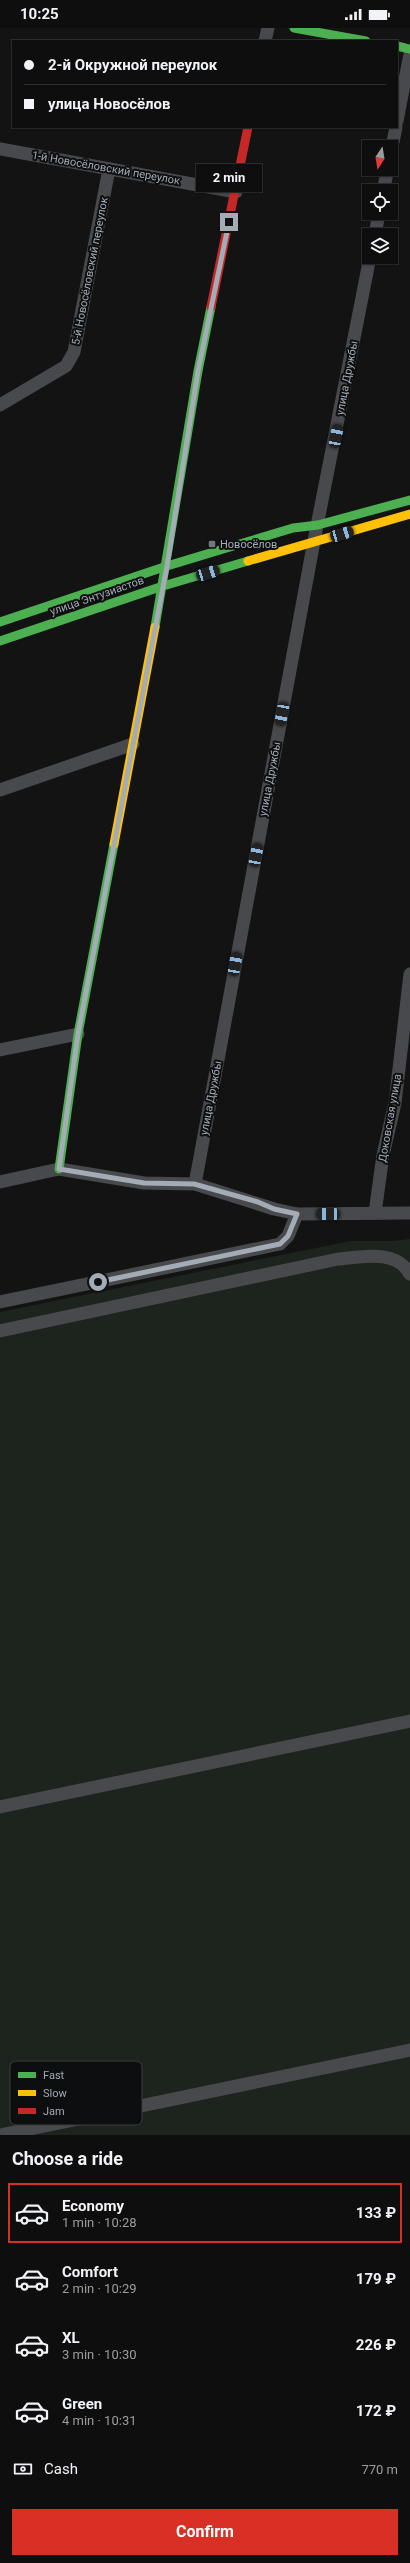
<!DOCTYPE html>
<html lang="en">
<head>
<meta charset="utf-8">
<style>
  body { margin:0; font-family:Roboto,sans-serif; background:#171717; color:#f1f3f6; height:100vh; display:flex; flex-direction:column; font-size:15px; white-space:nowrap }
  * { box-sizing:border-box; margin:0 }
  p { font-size:13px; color:#9b9c9e }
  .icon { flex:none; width:22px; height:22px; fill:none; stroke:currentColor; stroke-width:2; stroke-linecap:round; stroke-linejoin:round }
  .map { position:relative; height:2107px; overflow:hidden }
  .drawer { display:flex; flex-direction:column; background:#0e0e0e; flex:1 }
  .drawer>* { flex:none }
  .top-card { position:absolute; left:12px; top:12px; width:386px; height:88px; border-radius:0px; box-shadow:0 1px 3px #0004,0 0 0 1px #2e2e2e; display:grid; align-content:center; height:88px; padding:0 12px; background:#0e0e0e }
  .needle { width:26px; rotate:192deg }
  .buttons { position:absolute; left:362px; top:112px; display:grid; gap:8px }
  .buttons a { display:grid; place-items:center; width:36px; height:36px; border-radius:0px; background:#0e0e0e; box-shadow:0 1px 3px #0004,0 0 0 1px #2e2e2e; font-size:20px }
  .end { position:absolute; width:18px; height:18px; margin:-9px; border:5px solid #a3abb5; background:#111; box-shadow:0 0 0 2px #111 }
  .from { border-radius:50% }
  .bubble { position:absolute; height:28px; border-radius:0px; background:#0e0e0e; box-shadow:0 1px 3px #0004,0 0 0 1px #2e2e2e; font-size:13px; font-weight:700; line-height:28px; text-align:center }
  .car { position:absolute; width:12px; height:24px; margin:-12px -6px; border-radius:5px; box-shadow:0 0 3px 1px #0007; background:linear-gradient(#222 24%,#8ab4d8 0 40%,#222 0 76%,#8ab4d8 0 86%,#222 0) }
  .top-card b { display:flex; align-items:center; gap:14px; height:38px; font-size:15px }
  .top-card b+b { border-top:1px solid #2e2e2e }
  .top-card i { width:10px; height:10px; background:#f1f3f6 }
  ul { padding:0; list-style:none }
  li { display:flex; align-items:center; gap:12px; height:60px; margin:0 8px 6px; padding:0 4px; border:2px solid transparent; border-radius:0px }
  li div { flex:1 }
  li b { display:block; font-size:15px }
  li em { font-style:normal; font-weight:700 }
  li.active { border-color:#d93025 }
  li>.icon { width:36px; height:36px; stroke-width:1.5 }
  h2 { padding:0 12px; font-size:18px; line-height:48px }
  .pay { display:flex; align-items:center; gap:10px; height:44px; padding:0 12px; font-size:15px }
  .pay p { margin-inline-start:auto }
  .button { display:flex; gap:8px; margin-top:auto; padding:8px 12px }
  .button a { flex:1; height:46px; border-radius:0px; background:#d93025; color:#fff; font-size:16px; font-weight:700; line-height:46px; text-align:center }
  .status { display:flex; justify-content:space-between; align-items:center; height:28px; padding:0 20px; background:#0e0e0e; direction:ltr }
  .status svg { height:11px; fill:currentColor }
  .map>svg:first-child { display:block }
</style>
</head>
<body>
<div class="status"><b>10:25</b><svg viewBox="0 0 49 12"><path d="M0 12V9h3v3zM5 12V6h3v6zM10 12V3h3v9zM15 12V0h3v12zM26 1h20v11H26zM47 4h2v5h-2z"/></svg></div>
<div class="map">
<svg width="410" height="2107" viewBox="0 0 410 2107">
  <rect width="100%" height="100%" fill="#131313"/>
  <polygon fill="#1d241d" points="410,1211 410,2107 0,2107 0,1284 351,1213 393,1213"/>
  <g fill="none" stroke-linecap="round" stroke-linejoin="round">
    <g stroke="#47494c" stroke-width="13">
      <polyline points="265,13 268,0"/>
      <polyline points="397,93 410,26"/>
      <polyline points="0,121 236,164"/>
      <polyline points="391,124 396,99"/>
      <polyline points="383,163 388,141"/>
      <polyline points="375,207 379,185"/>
      <polyline points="0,377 66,338 74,324 109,141"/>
      <polyline points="0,762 133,716"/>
      <polyline points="0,1022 78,1006"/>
      <polyline points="0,1154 59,1141 144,1155 195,1156 274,1181 297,1186 410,1185"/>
      <polyline points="195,1156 314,513 370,229"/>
      <polyline points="375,1185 383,1127 395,1075 410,946"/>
      <polyline points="0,1274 280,1216 288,1208 297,1186"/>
      <path d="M0,1303L338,1231C362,1229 396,1221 410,1246"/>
      <polyline points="0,1779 410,1693"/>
      <polyline points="1,2107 410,2022"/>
    </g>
    <g stroke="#4caf50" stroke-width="9">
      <polyline points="294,0 366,13"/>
      <polyline points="397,18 410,21"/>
      <polyline points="0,594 167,538 293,500 318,497 410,472"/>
      <polyline points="155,599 198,343 211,279"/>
      <polyline points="0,613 163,558 248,533"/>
      <polyline points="59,1141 78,1006 114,816"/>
    </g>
    <g stroke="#ffc107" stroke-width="9">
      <polyline points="248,533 410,486"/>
      <polyline points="114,816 155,599"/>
    </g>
    <polyline stroke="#c62828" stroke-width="9" points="211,279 248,99"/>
  </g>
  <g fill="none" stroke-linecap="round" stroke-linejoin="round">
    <polyline stroke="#a3abb5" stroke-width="5" points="98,1254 280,1216 288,1208 297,1186 274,1181 258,1174 194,1156 144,1155 59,1141 78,1006 167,538 198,343 229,194"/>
  </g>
  <rect fill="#71767c" stroke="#0d0e0f" stroke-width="1.5" x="208" y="512" width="8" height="8" rx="2"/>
  <g text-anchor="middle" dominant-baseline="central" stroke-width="4" stroke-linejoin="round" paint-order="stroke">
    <g font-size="11" fill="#a3abb5" stroke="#0d0e0f">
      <text transform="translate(106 140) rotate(10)">1-й Новосёловский переулок</text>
      <text transform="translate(90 243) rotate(-79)">5-й Новосёловский переулок</text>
      <text transform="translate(347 350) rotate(-79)">улица Дружбы</text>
      <text transform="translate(97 568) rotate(-19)">улица Энтузиастов</text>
      <text transform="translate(270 751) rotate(-79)">улица Дружбы</text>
      <text transform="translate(211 1070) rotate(-79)">улица Дружбы</text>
      <text transform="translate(390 1090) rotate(-80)">Доковская улица</text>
    </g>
    <g font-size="11" fill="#a3abb5" stroke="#0d0e0f" text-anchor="start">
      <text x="220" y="516">Новосёлов</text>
    </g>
  </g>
  <rect x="10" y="2033" width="132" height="64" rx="6" fill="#0d0e0f" stroke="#3a3d41" stroke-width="1"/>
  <rect x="18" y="2044" width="18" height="6" fill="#4caf50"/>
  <rect x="18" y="2062" width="18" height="6" fill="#ffc107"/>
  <rect x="18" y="2080" width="18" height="6" fill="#c62828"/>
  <g font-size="11" fill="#a3abb5">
    <text x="43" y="2051">Fast</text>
    <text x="43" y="2069">Slow</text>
    <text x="43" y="2087">Jam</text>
  </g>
</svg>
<div class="buttons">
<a><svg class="needle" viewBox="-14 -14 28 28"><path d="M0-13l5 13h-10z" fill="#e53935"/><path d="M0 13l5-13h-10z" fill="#9b9c9e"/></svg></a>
<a><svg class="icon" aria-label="locate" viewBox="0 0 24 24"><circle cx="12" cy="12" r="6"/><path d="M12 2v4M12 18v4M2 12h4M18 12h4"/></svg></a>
<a><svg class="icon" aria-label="layers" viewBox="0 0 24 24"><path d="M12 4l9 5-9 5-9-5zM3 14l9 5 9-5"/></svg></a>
</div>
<i class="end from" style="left:98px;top:1254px"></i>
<i class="end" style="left:229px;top:194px"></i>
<div class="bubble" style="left:196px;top:136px;width:66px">2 min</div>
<i class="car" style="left:336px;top:408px;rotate:11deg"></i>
<i class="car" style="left:342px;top:506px;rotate:74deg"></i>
<i class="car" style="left:208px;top:545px;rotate:73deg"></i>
<i class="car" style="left:282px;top:686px;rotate:191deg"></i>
<i class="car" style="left:256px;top:827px;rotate:11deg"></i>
<i class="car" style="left:235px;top:936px;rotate:10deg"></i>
<i class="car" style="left:328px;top:1186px;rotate:271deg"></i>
<div class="top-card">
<b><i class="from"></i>2-й Окружной переулок</b>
<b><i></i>улица Новосёлов</b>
</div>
</div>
<section class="drawer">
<h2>Choose a ride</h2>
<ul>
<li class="active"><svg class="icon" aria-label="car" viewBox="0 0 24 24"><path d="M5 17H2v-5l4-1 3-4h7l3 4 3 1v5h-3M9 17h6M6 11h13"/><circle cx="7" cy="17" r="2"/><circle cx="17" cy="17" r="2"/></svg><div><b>Economy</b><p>1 min · 10:28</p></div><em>133 ₽</em></li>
<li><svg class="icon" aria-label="car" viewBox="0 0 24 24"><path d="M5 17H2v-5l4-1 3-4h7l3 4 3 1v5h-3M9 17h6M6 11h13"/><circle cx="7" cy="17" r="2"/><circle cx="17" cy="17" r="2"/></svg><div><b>Comfort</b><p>2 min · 10:29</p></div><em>179 ₽</em></li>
<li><svg class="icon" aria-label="car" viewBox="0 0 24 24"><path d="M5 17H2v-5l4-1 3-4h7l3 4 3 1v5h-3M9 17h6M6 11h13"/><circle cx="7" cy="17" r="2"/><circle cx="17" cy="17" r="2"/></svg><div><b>XL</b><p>3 min · 10:30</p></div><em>226 ₽</em></li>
<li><svg class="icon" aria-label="car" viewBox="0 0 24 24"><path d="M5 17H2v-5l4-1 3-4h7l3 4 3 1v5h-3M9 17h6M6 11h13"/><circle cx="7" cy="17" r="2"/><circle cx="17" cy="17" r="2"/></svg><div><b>Green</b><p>4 min · 10:31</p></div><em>172 ₽</em></li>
</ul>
<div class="pay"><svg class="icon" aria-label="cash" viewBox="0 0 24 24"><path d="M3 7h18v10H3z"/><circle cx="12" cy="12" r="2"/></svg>Cash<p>770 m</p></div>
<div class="button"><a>Confirm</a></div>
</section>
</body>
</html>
